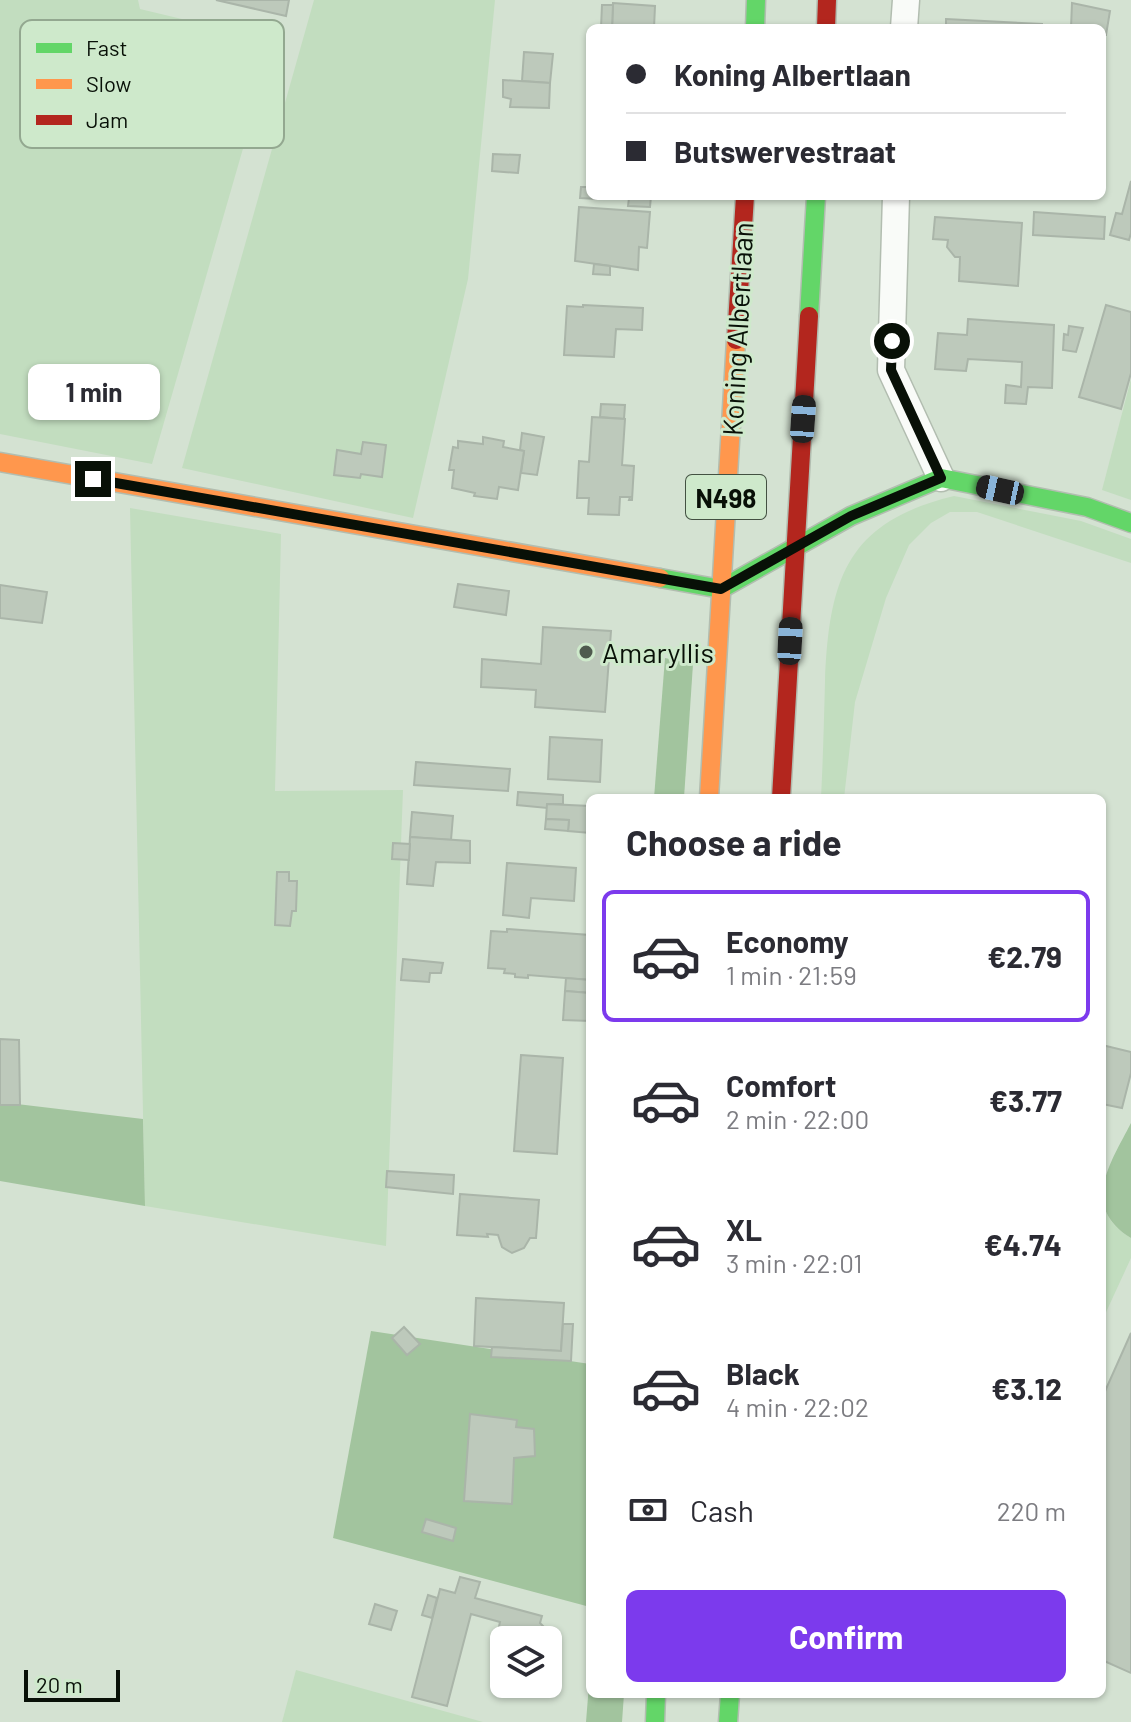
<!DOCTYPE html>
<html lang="en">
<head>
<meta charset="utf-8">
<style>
  body { margin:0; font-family:Barlow,sans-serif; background:#f2f2f3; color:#2b2b33; height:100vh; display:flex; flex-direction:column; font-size:30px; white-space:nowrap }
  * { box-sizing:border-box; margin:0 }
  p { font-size:26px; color:#7c7c81 }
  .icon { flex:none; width:44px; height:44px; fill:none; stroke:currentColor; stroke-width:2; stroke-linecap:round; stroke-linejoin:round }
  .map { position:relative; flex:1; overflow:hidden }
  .panel { position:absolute; left:586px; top:794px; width:520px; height:904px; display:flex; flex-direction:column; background:#fff; border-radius:12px; box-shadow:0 2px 6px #0004 }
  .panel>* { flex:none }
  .banner { position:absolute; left:586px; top:24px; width:520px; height:176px; border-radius:12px; box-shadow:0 2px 6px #0004; display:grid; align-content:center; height:176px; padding:0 40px; background:#fff }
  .tools { position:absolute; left:490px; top:1626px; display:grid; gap:16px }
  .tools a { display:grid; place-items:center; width:72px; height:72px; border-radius:12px; background:#fff; box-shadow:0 2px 6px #0004; font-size:40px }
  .scale { position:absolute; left:24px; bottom:20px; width:96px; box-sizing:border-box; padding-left:8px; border:4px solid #081007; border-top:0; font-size:22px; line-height:28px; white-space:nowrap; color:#081007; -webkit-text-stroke:6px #cee9cb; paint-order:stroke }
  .end { position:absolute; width:36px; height:36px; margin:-18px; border:10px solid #081007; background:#fff; box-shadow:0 0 0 4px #fff }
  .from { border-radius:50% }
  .bubble { position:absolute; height:56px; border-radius:12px; background:#fff; box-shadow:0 2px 6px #0004; font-size:26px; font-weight:700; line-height:56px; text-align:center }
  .car { position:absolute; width:24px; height:48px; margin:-24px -12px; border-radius:10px; box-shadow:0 0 6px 2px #0007; background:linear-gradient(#222 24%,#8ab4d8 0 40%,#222 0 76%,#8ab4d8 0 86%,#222 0) }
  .banner b { display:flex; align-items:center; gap:28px; height:76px; font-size:30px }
  .banner b+b { border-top:2px solid #e1e1e2 }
  .banner i { width:20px; height:20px; background:#2b2b33 }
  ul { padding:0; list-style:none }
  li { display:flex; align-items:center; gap:24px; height:132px; margin:0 16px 12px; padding:0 24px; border:4px solid transparent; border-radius:12px }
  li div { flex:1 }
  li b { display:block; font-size:30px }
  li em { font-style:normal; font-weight:700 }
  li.on { border-color:#7c3aed }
  li>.icon { width:72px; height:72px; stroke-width:1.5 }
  h2 { padding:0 40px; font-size:36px; line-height:96px }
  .pay { display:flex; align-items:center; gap:20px; height:88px; padding:0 40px; font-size:30px }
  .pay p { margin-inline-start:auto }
  .button { display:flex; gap:16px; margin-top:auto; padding:16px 40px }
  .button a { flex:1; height:92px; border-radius:12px; background:#7c3aed; color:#fff; font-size:32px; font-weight:700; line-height:92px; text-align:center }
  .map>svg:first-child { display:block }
</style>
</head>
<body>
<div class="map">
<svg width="1131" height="1722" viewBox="0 0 1131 1722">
  <rect width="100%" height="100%" fill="#d4e2d2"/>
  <g fill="#c2ddbf">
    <polygon points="0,0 138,0 140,9 274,41 152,464 0,434"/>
    <polygon points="314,0 495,0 468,279 413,518 182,468"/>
    <polygon points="1131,379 1131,500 1102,490"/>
    <path d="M954,496L1081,521L1131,539V563L977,512H950L931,523L909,545L886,598L855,702L844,798H821C823,759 824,720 825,682C829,580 846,522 954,496Z"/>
    <polygon points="130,508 281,534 275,791 403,790 386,1246 145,1206"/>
    <path d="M1102,1176L1104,1177C1102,1207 1104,1221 1131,1238V1258L1102,1321Z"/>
    <polygon points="296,1670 483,1722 282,1722"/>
  </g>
  <g fill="#a2c49e">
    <polygon points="665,658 693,664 684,798 654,798"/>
    <polygon points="0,1102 143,1119 145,1206 0,1181"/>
    <path d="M1131,1123V1238C1080,1206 1110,1164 1131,1123Z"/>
    <polygon points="371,1331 590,1364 590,1607 333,1538"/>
    <polygon points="590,1672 590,1694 624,1694 622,1722 586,1722"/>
  </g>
  <g fill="#bdc9bb" stroke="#aab5a9" stroke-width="2">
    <polygon points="216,0 289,0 286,16"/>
    <polygon points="613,3 655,6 654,28 612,28"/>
    <polygon points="1072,3 1110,11 1106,35 1102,35 1102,28 1071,28"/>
    <polygon points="602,5 613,5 612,28 601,28"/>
    <polygon points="946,19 1042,24 1042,28 946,28"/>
    <polygon points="524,52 553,54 550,83 522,81"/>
    <polygon points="503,80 550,83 549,108 510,107 511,99 503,97"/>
    <polygon points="493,154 520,155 518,173 492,171"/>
    <polygon points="1131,181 1131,233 1129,240 1110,235 1116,213 1122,214"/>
    <polygon points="581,187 590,187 590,196 651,196 650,207 628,206 629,198 596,196 596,199 580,198"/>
    <polygon points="579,207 650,212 647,248 639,247 638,270 575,261"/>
    <polygon points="1034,212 1105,217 1104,239 1033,235"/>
    <polygon points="935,217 1022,223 1018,286 959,281 960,257 955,257 947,247 948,240 933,239"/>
    <polygon points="594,264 610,266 610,275 593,274"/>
    <polygon points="583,305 643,308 642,330 616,329 614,357 564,355 567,306 583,307"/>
    <polygon points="1106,305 1131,312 1131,373 1121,409 1079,397"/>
    <polygon points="968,319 1054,325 1052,388 1028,387 1026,404 1005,403 1006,385 1021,387 1022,362 968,359 966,371 935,369 938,333 967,335"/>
    <polygon points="1069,326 1083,328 1076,352 1063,350 1064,334 1068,335"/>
    <polygon points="601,404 625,405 624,419 600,417"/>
    <polygon points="592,417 625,419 622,465 634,466 632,500 629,500 630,497 620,497 619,515 588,514 589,498 577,498 579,461 589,462"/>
    <polygon points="522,433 544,437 537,475 521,473 524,451 520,450"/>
    <polygon points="483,437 504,441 503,447 524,451 518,490 499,487 497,499 474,496 475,493 452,488 454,470 449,470 453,447 458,448 458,441 483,444"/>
    <polygon points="363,442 386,445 382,477 361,474 360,478 334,475 337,450 361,454"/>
    <polygon points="458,584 509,591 506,615 454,607"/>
    <polygon points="0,585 47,592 42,623 0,618"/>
    <polygon points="543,627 611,631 605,712 535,707 536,690 481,687 482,659 541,664"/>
    <polygon points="550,737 602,740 600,782 548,779"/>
    <polygon points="416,762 510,769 508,791 414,785"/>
    <polygon points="518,792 563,795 563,804 547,804 547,808 517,805"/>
    <polygon points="547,804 590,806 590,833 568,831 569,820 546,819"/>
    <polygon points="412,812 453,816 451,840 410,837"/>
    <polygon points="546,819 569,820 568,831 545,829"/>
    <polygon points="410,837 470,841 470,863 436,862 433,886 407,884"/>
    <polygon points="393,843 410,844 409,860 392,859"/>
    <polygon points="507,863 576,868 574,901 531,898 529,918 503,915"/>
    <polygon points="277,872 289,872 289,881 297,881 296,911 292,911 290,926 275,925"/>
    <polygon points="507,929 590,935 590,980 528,975 528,978 515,977 515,974 504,973 505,969 488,968 491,931 507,932"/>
    <polygon points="403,959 443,963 441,973 430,973 429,982 401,980"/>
    <polygon points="566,978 590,980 590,993 565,991"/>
    <polygon points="565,991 590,993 590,1021 563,1020"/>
    <polygon points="0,1039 19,1040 20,1105 0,1105"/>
    <polygon points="1102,1045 1131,1052 1131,1073 1122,1108 1102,1104"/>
    <polygon points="521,1055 563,1058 557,1154 514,1151"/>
    <polygon points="387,1171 454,1175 453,1194 386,1187"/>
    <polygon points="460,1194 539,1200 536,1238 530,1238 524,1248 512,1253 502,1247 498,1235 487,1234 488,1237 457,1235"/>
    <polygon points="476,1298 564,1303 561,1351 474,1346"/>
    <polygon points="563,1324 573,1324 571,1361 491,1357 492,1347 561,1351"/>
    <polygon points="404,1327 420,1344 407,1355 392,1338"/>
    <polygon points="1131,1333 1131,1673 1102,1660 1102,1398"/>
    <polygon points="470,1414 517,1420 516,1427 534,1429 535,1456 514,1458 512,1504 464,1501"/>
    <polygon points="426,1519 456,1528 453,1541 422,1532"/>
    <polygon points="460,1577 480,1582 475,1598 542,1616 540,1623 543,1626 539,1638 530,1640 498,1631 500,1622 471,1614 447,1706 412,1697 440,1589 455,1593"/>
    <polygon points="428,1595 437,1598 432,1618 422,1615"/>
    <polygon points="375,1604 397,1611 391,1630 369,1624"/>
  </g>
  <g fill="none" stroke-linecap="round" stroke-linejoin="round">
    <g stroke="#b2bdb0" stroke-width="29">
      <g id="street">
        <polyline points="904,28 906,0"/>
        <polyline points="896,196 891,370 941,478"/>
      </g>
    </g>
    <g stroke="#b2bdb0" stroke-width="21">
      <g id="fast">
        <polyline points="755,28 756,0"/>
        <polyline points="809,316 816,196"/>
        <polyline points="660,578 721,589 851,516 941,478 1087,507 1131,523"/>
        <polyline points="655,1722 656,1694"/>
        <polyline points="728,1722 730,1694"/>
      </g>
    </g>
    <g stroke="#b2bdb0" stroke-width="21">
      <g id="slow">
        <polyline points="0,462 660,578"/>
        <polyline points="709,798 736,340"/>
      </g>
    </g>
    <g stroke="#b2bdb0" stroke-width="21">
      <g id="jam">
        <polyline points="826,28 827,0"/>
        <polyline points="736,340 745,196"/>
        <polyline points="781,798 809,316"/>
      </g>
    </g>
    <use href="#street" stroke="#f9fbf8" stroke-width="26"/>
    <use href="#fast" stroke="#63d668" stroke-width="18"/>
    <use href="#slow" stroke="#ff974d" stroke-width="18"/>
    <use href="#jam" stroke="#b3261e" stroke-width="18"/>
  </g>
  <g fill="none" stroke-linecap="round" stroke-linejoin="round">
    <polyline stroke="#081007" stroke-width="10" points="93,479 721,589 851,516 941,478 891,370 892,341"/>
  </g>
  <circle fill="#4f5a4e" stroke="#cee9cb" stroke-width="3" cx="586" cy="652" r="8"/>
  <g text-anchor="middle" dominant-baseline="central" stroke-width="6" stroke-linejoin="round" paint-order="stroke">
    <rect fill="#cee9cb" stroke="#435142" stroke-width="2" x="686" y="475" width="80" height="44" rx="6"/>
    <g font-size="26" font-weight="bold" fill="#081007">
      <text x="726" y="497">N498</text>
    </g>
    <g font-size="28" fill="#081007" stroke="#cee9cb">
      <text transform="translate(737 329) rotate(-87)">Koning Albertlaan</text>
    </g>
    <g font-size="28" fill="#081007" stroke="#cee9cb" text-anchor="start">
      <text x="602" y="652">Amaryllis</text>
    </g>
  </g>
  <rect x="20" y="20" width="264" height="128" rx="12" fill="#cee9cb" stroke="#93a890" stroke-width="2"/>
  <rect x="36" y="43" width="36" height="10" fill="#63d668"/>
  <rect x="36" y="79" width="36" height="10" fill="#ff974d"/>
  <rect x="36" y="115" width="36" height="10" fill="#b3261e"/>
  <g font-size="22" fill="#081007">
    <text x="86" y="56">Fast</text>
    <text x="86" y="92">Slow</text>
    <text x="86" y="128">Jam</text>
  </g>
</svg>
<div class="tools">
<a><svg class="icon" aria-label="layers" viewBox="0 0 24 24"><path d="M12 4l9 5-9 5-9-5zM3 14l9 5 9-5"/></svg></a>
</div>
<div class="scale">20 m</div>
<i class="end from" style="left:892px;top:341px"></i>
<i class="end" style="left:93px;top:479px"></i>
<div class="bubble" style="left:28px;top:364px;width:132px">1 min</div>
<i class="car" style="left:803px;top:419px;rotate:4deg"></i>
<i class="car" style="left:1000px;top:490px;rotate:282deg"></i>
<i class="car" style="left:790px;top:641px;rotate:3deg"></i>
<div class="banner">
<b><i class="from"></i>Koning Albertlaan</b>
<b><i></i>Butswervestraat</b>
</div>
<section class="panel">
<h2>Choose a ride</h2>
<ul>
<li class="on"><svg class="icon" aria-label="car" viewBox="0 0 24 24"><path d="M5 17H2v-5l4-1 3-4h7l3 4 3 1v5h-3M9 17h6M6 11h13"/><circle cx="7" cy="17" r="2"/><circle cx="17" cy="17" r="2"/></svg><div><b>Economy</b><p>1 min · 21:59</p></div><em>€2.79</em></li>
<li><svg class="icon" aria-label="car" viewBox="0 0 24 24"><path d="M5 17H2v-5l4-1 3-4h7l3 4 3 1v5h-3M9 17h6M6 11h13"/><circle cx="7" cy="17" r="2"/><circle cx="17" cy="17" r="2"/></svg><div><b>Comfort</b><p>2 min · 22:00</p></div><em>€3.77</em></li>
<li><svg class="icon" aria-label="car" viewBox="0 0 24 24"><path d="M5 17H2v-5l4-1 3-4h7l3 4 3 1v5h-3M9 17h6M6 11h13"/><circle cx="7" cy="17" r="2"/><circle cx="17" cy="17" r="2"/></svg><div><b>XL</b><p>3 min · 22:01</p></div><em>€4.74</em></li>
<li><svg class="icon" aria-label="car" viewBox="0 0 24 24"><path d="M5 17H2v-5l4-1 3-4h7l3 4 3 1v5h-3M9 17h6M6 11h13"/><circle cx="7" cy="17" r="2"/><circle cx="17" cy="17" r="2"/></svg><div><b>Black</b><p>4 min · 22:02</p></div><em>€3.12</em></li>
</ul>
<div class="pay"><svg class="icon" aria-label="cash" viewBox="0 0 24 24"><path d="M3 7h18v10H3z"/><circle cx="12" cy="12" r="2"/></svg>Cash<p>220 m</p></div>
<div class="button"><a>Confirm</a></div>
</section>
</div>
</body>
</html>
